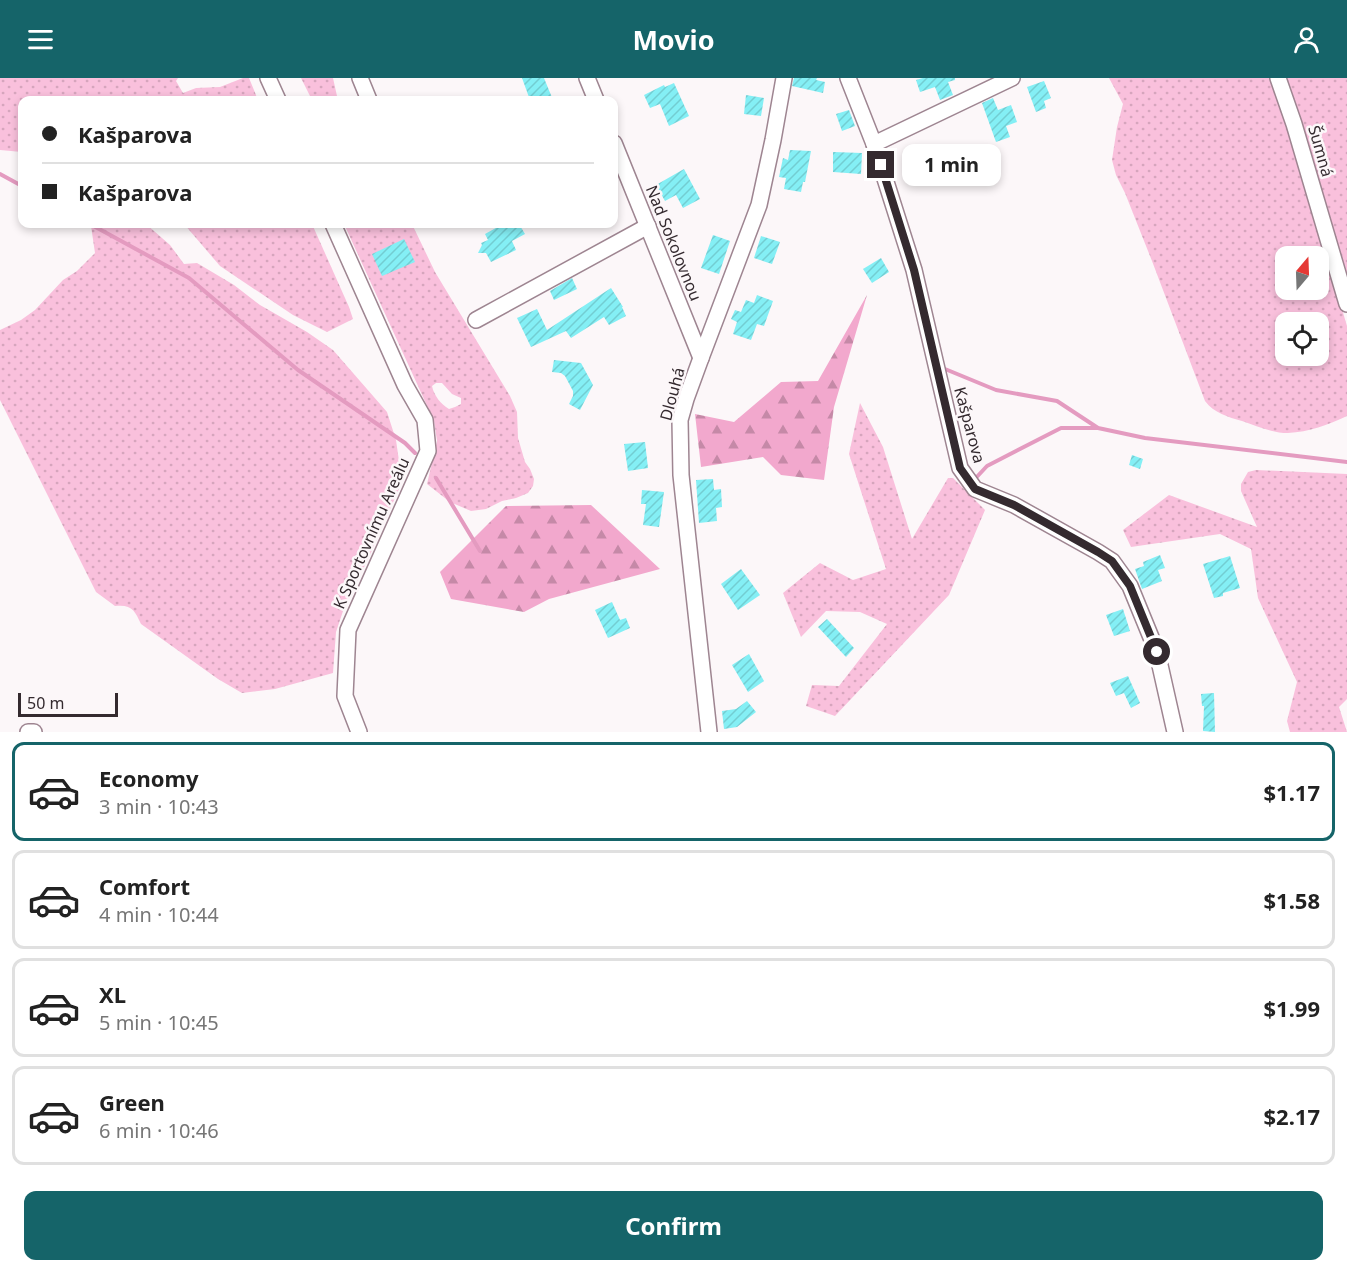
<!DOCTYPE html>
<html lang="en">
<head>
<meta charset="utf-8">
<style>
  body { margin:0; font-family:"Noto Sans",sans-serif; background:#f6f6f6; color:#222; height:100vh; display:flex; flex-direction:column; font-size:22px; white-space:nowrap }
  * { box-sizing:border-box; margin:0 }
  p { font-size:20px; color:#767676 }
  .icon { flex:none; width:33px; height:33px; fill:none; stroke:currentColor; stroke-width:2; stroke-linecap:round; stroke-linejoin:round }
  .map { position:relative; height:654px; overflow:hidden }
  .details { display:flex; flex-direction:column; background:#fff; flex:1 }
  .details>* { flex:none }
  .top-card { position:absolute; left:18px; top:18px; width:600px; height:132px; border-radius:12px; box-shadow:0 3px 9px #0003; display:grid; align-content:center; height:132px; padding:0 24px; background:#fff }
  .needle { width:39px; rotate:19deg }
  .buttons { position:absolute; left:1275px; top:168px; display:grid; gap:12px }
  .buttons a { display:grid; place-items:center; width:54px; height:54px; border-radius:12px; background:#fff; box-shadow:0 3px 9px #0003; font-size:30px }
  .scale { position:absolute; left:18px; bottom:15px; width:100px; box-sizing:border-box; padding-left:6px; border:3px solid #342a2f; border-top:0; font-size:16px; line-height:21px; white-space:nowrap; color:#342a2f; -webkit-text-stroke:4px #fcf7f9; paint-order:stroke }
  .end { position:absolute; width:27px; height:27px; margin:-14px; border:8px solid #342a2f; background:#fff; box-shadow:0 0 0 3px #fff }
  .from { border-radius:50% }
  .bubble { position:absolute; height:42px; border-radius:12px; background:#fff; box-shadow:0 3px 9px #0003; font-size:20px; font-weight:700; line-height:42px; text-align:center }
  .top-card b { display:flex; align-items:center; gap:21px; height:57px; font-size:22px }
  .top-card b+b { border-top:2px solid #e0e0e0 }
  .top-card i { width:15px; height:15px; background:#222 }
  ul { padding:10px 0 0; list-style:none }
  li { display:flex; align-items:center; gap:18px; height:99px; margin:0 12px 9px; padding:0 12px; border:3px solid #e0e0e0; border-radius:12px }
  li div { flex:1 }
  li b { display:block; font-size:22px }
  li em { font-style:normal; font-weight:700 }
  li.on { border-color:#156469 }
  li>.icon { width:54px; height:54px; stroke-width:1.5 }
  .primary-button { display:flex; gap:12px; margin-top:auto; padding:12px 24px }
  .primary-button a { flex:1; height:69px; border-radius:12px; background:#156469; color:#fff; font-size:24px; font-weight:700; line-height:69px; text-align:center }
  header { display:flex; justify-content:space-between; align-items:center; height:78px; padding:0 24px; background:#156469; color:#fff; font-size:27px; font-weight:700 }
  .map>svg:first-child { display:block }
</style>
</head>
<body>
<header><svg class="icon" aria-label="menu" viewBox="0 0 24 24"><path d="M4 6h16M4 12h16M4 18h16"/></svg>Movio<svg class="icon" aria-label="person" viewBox="0 0 24 24"><circle cx="12" cy="8" r="4"/><path d="M4 21q1-7 8-7t8 7"/></svg></header>
<div class="map">
<svg width="1347" height="654" viewBox="0 0 1347 654">
  <defs>
    <pattern id="grass-dots" width="8" height="8" patternUnits="userSpaceOnUse" patternTransform="scale(1.5)"><rect width="8" height="8" fill="#f9c0dc"/><path d="M2 2h.1M6 6h.1" fill="none" stroke="#d6a5bd" stroke-width="1.8" stroke-linecap="round"/></pattern>
    <pattern id="forest-firs" width="22" height="20" patternUnits="userSpaceOnUse" patternTransform="scale(1.5)"><rect width="22" height="20" fill="#f2a8cd"/><path d="M5 1l3.5 6h-7zM16 11l3.5 6h-7z" fill="#c589a7"/></pattern>
    <pattern id="building-hatch" width="6" height="6" patternUnits="userSpaceOnUse" patternTransform="scale(1.5)"><rect width="6" height="6" fill="#84eff5"/><path d="M-1 1l2-2M0 6l6-6M5 7l2-2" fill="none" stroke="#73cdd2"/></pattern>
  </defs>
  <rect width="100%" height="100%" fill="#fcf7f9"/>
  <g fill="url(#grass-dots)" fill-rule="evenodd">
    <polygon points="0,0 178,0 176,3 183,15 196,10 220,9 243,0 249,0 258,22 22,22 22,74 0,72"/>
    <polygon points="301,0 333,0 337,18 345,22 312,22"/>
    <path d="M1109,0H1273L1347,248V338C1328,347 1309,354 1288,355C1273,355 1256,348 1242,343C1228,339 1214,335 1205,323L1152,183L1125,115L1116,97L1112,82L1117,49L1123,26ZM1286,178H1318V212H1286ZM1286,244H1318V278H1286Z"/>
    <polygon points="1286,0 1347,0 1347,205"/>
    <path d="M91,146H146L170,167L184,186L197,185L234,207L260,227L307,254L333,272L387,334L396,362L402,404L369,479L344,530L336,554L333,595L275,611L242,615L218,601L141,546C135,533 132,526 115,528L96,514L0,322V252L21,242L35,232L63,202L77,193L95,175L91,148Z"/>
    <polygon points="184,146 312,146 349,229 353,241 327,254 293,237 220,188"/>
    <path d="M344,146H412L435,194L510,318L517,334L518,360L525,384L530,391L534,401L533,408L528,415L516,420L502,423L486,431L471,433L450,424L427,406L437,363L434,343ZM436,305H442L452,316L461,320V326L455,329L449,331C441,326 434,318 432,308Z"/>
    <polygon points="860,325 883,369 912,461 948,400 953,400 985,432 949,517 835,638 806,628 812,607 839,608 887,546 860,534 826,533 801,559 783,515 820,485 853,502 886,491 849,376"/>
    <polygon points="1256,392 1347,396 1347,621 1339,629 1347,654 1290,654 1287,643 1297,604 1258,520 1251,471 1220,456 1131,469 1123,452 1169,417 1257,449 1241,413 1241,406 1248,394"/>
  </g>
  <g fill="url(#forest-firs)">
    <polygon points="867,217 834,329 824,402 781,397 763,379 701,389 695,336 734,344 781,304 818,303"/>
    <polygon points="591,427 660,491 549,521 524,534 451,521 440,494 506,428"/>
  </g>
  <g fill="none" stroke-linecap="round" stroke-linejoin="round">
    <g stroke="#e49bc0" stroke-width="4">
      <polyline points="0,96 22,108"/>
      <polyline points="90,146 189,200 298,292 405,365 415,375"/>
      <polyline points="945,291 996,312 1057,323 1098,350 1145,360 1347,384"/>
      <polyline points="436,400 480,473"/>
      <polyline points="973,403 987,388 1061,350 1097,350"/>
    </g>
  </g>
  <g fill="url(#building-hatch)">
    <polygon points="522,0 544,0 553,22 530,22"/>
    <polygon points="794,0 817,0 816,2 825,4 823,15 792,8"/>
    <polygon points="923,0 955,0 955,2 948,4 953,17 940,22 935,9 920,14 916,2"/>
    <polygon points="1044,3 1051,20 1044,23 1046,30 1036,34 1027,9"/>
    <polygon points="674,5 689,38 669,48 660,26 650,30 644,17 664,7 665,9"/>
    <polygon points="746,17 764,20 761,38 744,36"/>
    <polygon points="993,20 998,32 1011,27 1017,44 1006,48 1010,59 996,64 982,25"/>
    <polygon points="849,32 855,48 842,53 836,36"/>
    <polygon points="790,72 811,73 805,104 803,104 801,114 784,111 786,100 779,99 783,80 788,82"/>
    <polygon points="833,74 862,75 861,96 833,94"/>
    <polygon points="684,91 700,121 683,130 676,117 665,123 656,107"/>
    <polygon points="503,146 505,149 511,146 519,146 525,156 512,163 516,172 491,184 486,175 478,175 482,167 481,165 488,162 485,156"/>
    <polygon points="713,157 730,163 719,196 701,190"/>
    <polygon points="761,158 780,164 772,186 754,180"/>
    <polygon points="404,161 415,184 382,198 372,176"/>
    <polygon points="881,180 889,194 872,205 863,191"/>
    <polygon points="572,200 577,211 554,222 550,213"/>
    <polygon points="611,210 623,229 622,229 626,238 609,247 604,239 571,260 566,253 531,269 517,240 537,231 547,252"/>
    <polygon points="757,217 773,223 764,248 757,246 751,262 733,256 737,244 731,241 735,232 741,234 746,222 754,225"/>
    <polygon points="554,282 581,285 593,307 580,332 569,326 573,318 573,313 565,298 561,295 552,294"/>
    <polygon points="645,364 648,390 628,393 624,366"/>
    <polygon points="1132,377 1143,381 1140,391 1129,387"/>
    <polygon points="713,401 714,412 721,411 722,429 716,430 717,443 699,445 696,402"/>
    <polygon points="642,412 664,414 659,449 643,447 646,426 641,426"/>
    <polygon points="1160,477 1165,490 1158,492 1162,503 1142,511 1135,491 1144,488 1143,484"/>
    <polygon points="1230,478 1240,510 1223,515 1223,518 1214,520 1203,486"/>
    <polygon points="741,491 760,517 738,532 721,506"/>
    <polygon points="612,524 620,542 626,540 630,550 608,560 595,532"/>
    <polygon points="1123,531 1130,553 1114,558 1106,537"/>
    <polygon points="827,541 854,570 846,579 818,549"/>
    <polygon points="749,576 764,603 748,614 732,587"/>
    <polygon points="1128,598 1140,625 1131,630 1124,615 1116,618 1110,605"/>
    <polygon points="1214,615 1215,654 1203,653 1204,628 1202,628 1201,616"/>
    <polygon points="747,623 756,634 737,649 724,651 722,633 736,631"/>
  </g>
  <g fill="none" stroke-linecap="round" stroke-linejoin="round">
    <g stroke="#9e8591" stroke-width="18">
      <g id="minor">
        <polyline points="268,0 278,22"/>
        <polyline points="360,0 369,22"/>
        <polyline points="587,0 596,22"/>
        <polyline points="848,0 874,66 914,192 960,390 975,411 1014,427 1098,474 1112,483 1130,508 1157,574 1175,654"/>
        <polyline points="1278,0 1294,46 1347,226"/>
        <polyline points="614,65 701,280"/>
        <polyline points="874,66 1012,0"/>
        <polyline points="333,146 405,307 425,342 428,373 348,552 345,618 359,654"/>
        <polyline points="476,242 648,148"/>
        <polyline points="28,654 34,654"/>
        <polyline points="709,654 681,397 680,342 686,321 701,280 759,127 773,62 784,0"/>
      </g>
    </g>
    <use href="#minor" stroke="#fff" stroke-width="15"/>
  </g>
  <g fill="none" stroke-linecap="round" stroke-linejoin="round">
    <polyline stroke="#342a2f" stroke-width="8" points="881,87 914,192 960,390 975,411 1014,427 1098,474 1112,483 1130,508 1157,574"/>
  </g>
  <g text-anchor="middle" dominant-baseline="central" stroke-width="5" stroke-linejoin="round" paint-order="stroke">
    <g font-size="16" fill="#342a2f" stroke="#fcf7f9">
      <text transform="translate(1321 73) rotate(74)">Šumná</text>
      <text transform="translate(674 165) rotate(68)">Nad Sokolovnou</text>
      <text transform="translate(672 316) rotate(-75)">Dlouhá</text>
      <text transform="translate(970 347) rotate(75)">Kašparova</text>
      <text transform="translate(371 455) rotate(-66)">K Sportovnímu Areálu</text>
    </g>
  </g>
</svg>
<div class="buttons">
<a><svg class="needle" viewBox="-14 -14 28 28"><path d="M0-13l5 13h-10z" fill="#e53935"/><path d="M0 13l5-13h-10z" fill="#767676"/></svg></a>
<a><svg class="icon" aria-label="locate" viewBox="0 0 24 24"><circle cx="12" cy="12" r="6"/><path d="M12 2v4M12 18v4M2 12h4M18 12h4"/></svg></a>
</div>
<div class="scale">50 m</div>
<i class="end from" style="left:1157px;top:574px"></i>
<i class="end" style="left:881px;top:87px"></i>
<div class="bubble" style="left:902px;top:66px;width:99px">1 min</div>
<div class="top-card">
<b><i class="from"></i>Kašparova</b>
<b><i></i>Kašparova</b>
</div>
</div>
<section class="details">
<ul>
<li class="on"><svg class="icon" aria-label="car" viewBox="0 0 24 24"><path d="M5 17H2v-5l4-1 3-4h7l3 4 3 1v5h-3M9 17h6M6 11h13"/><circle cx="7" cy="17" r="2"/><circle cx="17" cy="17" r="2"/></svg><div><b>Economy</b><p>3 min · 10:43</p></div><em>$1.17</em></li>
<li><svg class="icon" aria-label="car" viewBox="0 0 24 24"><path d="M5 17H2v-5l4-1 3-4h7l3 4 3 1v5h-3M9 17h6M6 11h13"/><circle cx="7" cy="17" r="2"/><circle cx="17" cy="17" r="2"/></svg><div><b>Comfort</b><p>4 min · 10:44</p></div><em>$1.58</em></li>
<li><svg class="icon" aria-label="car" viewBox="0 0 24 24"><path d="M5 17H2v-5l4-1 3-4h7l3 4 3 1v5h-3M9 17h6M6 11h13"/><circle cx="7" cy="17" r="2"/><circle cx="17" cy="17" r="2"/></svg><div><b>XL</b><p>5 min · 10:45</p></div><em>$1.99</em></li>
<li><svg class="icon" aria-label="car" viewBox="0 0 24 24"><path d="M5 17H2v-5l4-1 3-4h7l3 4 3 1v5h-3M9 17h6M6 11h13"/><circle cx="7" cy="17" r="2"/><circle cx="17" cy="17" r="2"/></svg><div><b>Green</b><p>6 min · 10:46</p></div><em>$2.17</em></li>
</ul>
<div class="primary-button"><a>Confirm</a></div>
</section>
</body>
</html>
